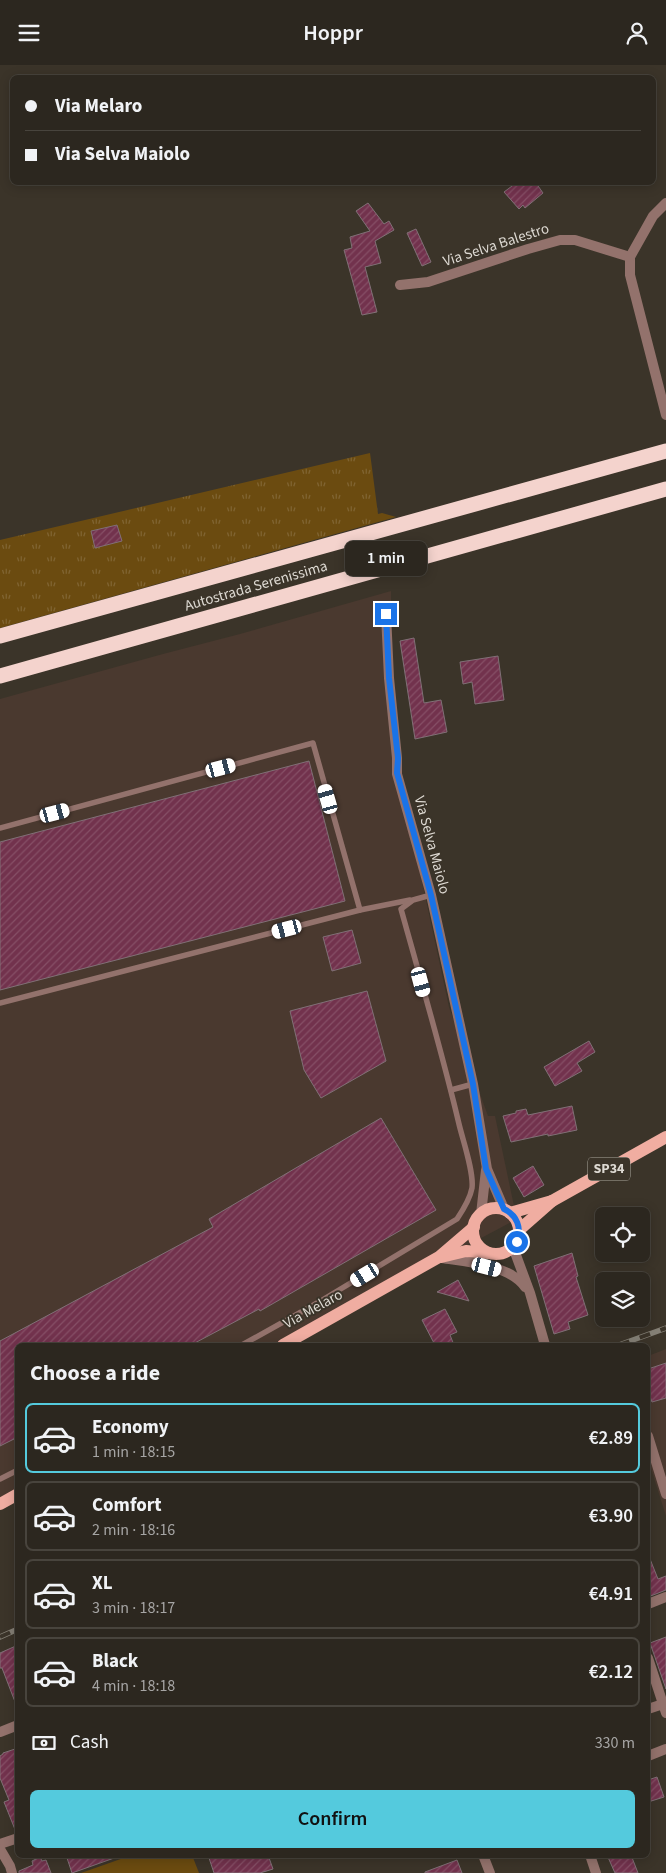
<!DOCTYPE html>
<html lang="en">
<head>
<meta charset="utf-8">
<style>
  body { margin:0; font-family:"Source Sans 3",sans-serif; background:#38332c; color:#f1f3f6; height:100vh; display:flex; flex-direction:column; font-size:19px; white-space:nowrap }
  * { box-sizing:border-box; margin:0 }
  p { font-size:16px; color:#a6a5a4 }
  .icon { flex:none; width:28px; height:28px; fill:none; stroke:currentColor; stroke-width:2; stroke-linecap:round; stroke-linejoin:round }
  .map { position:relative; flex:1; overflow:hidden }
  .sheet { position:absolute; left:15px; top:1278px; width:635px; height:515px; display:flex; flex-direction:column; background:#2c271f; border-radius:8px; box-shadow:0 2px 12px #0003,0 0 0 1px #48443d }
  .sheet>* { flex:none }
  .guide { position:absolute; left:10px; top:10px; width:646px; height:110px; border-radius:8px; box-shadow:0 2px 12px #0003,0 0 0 1px #48443d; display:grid; align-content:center; height:110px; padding:0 15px; background:#2c271f }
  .buttons { position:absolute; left:595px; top:1142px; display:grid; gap:10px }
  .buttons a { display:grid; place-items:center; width:55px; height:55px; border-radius:8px; background:#2c271f; box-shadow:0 2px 12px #0003,0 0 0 1px #48443d; font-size:25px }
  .end { position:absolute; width:22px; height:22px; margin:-11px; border:6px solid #1a73e8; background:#fff; box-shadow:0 0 0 2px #fff }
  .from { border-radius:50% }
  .bubble { position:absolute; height:35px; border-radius:8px; background:#2c271f; box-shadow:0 2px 12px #0003,0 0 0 1px #48443d; font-size:16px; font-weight:600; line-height:35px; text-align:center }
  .car { position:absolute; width:15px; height:30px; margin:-15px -8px; border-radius:6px; box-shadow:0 0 4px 1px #0007; background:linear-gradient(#fff 24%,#345 0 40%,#fff 0 76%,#345 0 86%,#fff 0) }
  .guide b { display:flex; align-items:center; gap:18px; height:48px; font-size:19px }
  .guide b+b { border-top:1px solid #48443d }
  .guide i { width:12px; height:12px; background:#f1f3f6 }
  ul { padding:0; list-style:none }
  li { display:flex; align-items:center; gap:15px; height:70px; margin:0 10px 8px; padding:0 5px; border:2px solid #48443d; border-radius:8px }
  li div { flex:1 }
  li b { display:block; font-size:19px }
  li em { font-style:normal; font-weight:600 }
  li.on { border-color:#54cadd }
  li>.icon { width:45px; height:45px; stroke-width:1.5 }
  h2 { padding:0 15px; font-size:22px; line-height:60px }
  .pay { display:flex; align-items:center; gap:12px; height:55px; padding:0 15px; font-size:19px }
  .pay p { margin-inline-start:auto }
  .primary-button { display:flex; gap:10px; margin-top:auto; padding:10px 15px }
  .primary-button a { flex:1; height:58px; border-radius:8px; background:#54cadd; color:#111; font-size:20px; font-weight:600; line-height:58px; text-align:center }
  header { display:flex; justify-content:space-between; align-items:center; height:65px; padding:0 15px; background:#2c271f; font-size:22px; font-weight:600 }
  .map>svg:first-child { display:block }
</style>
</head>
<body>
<header><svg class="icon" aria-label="menu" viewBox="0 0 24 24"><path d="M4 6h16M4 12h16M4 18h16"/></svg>Hoppr<svg class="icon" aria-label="person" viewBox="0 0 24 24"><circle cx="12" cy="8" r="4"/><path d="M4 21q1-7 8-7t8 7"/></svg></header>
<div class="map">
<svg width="666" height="1808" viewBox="0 0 666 1808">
  <defs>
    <pattern id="grass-tufts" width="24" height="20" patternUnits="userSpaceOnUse" patternTransform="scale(1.25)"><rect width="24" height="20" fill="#6b4b10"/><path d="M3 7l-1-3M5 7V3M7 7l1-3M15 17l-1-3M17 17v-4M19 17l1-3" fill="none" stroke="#806432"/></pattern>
    <pattern id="building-hatch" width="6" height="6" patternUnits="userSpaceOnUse" patternTransform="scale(1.25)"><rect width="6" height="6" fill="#72324d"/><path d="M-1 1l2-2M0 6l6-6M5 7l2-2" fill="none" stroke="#864f66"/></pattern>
  </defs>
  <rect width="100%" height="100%" fill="#3b3429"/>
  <g fill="#4a392f">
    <polygon points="391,526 391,605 396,696 449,942 488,1051 495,1051 514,1141 521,1152 432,1199 290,1280 18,1280 17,1429 0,1439 0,634 163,589 240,569"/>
    <polygon points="666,1284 666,1451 648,1394 648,1291"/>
  </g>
  <polygon fill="url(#grass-tufts)" points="370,388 378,449 382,448 396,452 0,563 0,475"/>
  <polygon fill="#6b4b10" points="132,1790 192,1790 199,1808 81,1808"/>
  <g fill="url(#building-hatch)" stroke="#807076">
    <polygon points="516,118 536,118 543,128 525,143 523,140 519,144 504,127"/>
    <polygon points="368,138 384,159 389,156 394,165 375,176 381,198 365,202 377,247 362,250 344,185 352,183 350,172 370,166 356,146"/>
    <polygon points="416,164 431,197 422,201 407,168"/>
    <polygon points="117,460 122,476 95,483 91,466"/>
    <polygon points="414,573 424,638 441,635 447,667 415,674 400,576"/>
    <polygon points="498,591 504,635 475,639 472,617 463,619 460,597"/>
    <polygon points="309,696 345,836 0,925 0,777"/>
    <polygon points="352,865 361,898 332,906 323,872"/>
    <polygon points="367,926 386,996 321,1033 304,1005 290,946"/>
    <polygon points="589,976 595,987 577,998 582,1006 555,1021 544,1002"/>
    <polygon points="572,1041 577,1065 548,1071 548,1069 511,1077 503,1051 516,1048 516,1046 526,1044 528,1050"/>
    <polygon points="381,1053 436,1145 260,1246 259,1244 191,1280 18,1280 18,1372 0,1381 0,1276 213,1162 209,1154"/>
    <polygon points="533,1101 544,1120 524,1132 513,1113"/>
    <polygon points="572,1188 578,1211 576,1212 588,1250 568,1257 570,1264 554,1269 534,1201"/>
    <polygon points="458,1215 469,1236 437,1227"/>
    <polygon points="445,1244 457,1267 450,1270 454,1280 435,1280 422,1255"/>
    <polygon points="666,1298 666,1333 652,1337 648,1326 648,1304"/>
    <polygon points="648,1489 658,1514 666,1511 666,1525 648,1532"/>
    <polygon points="666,1572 666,1624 650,1578"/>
    <polygon points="18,1580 18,1642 17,1642 2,1603 0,1603 0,1588"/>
    <polygon points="18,1683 18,1766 16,1767 4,1737 9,1735 0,1713 0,1691 3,1689 3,1688"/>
    <polygon points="657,1712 664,1732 648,1737 648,1715"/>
    <polygon points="66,1790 116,1790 117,1792 72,1808"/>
    <polygon points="208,1790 268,1790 273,1804 260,1808 214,1808"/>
    <polygon points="607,1790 631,1790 638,1808 615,1808"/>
    <polygon points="40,1792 42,1796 46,1795 51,1808 19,1808 19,1806 33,1800 32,1796"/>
    <polygon points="457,1795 462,1808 425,1808 425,1807"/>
  </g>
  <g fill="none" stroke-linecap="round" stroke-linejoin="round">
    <g stroke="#93726c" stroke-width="5.5">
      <polyline points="0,763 313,678 360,845"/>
      <polyline points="0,938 360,845 410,835"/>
      <polyline points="451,1025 473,1019"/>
      <path d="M242,1280L319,1237L457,1154C463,1145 470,1134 472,1123C474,1107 463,1076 459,1059C442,987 421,916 401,844L413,835L431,830"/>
      <polyline points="0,1414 18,1405"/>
    </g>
    <g stroke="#93726c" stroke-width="10">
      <polyline points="666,138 653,151 630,192 630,210 666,350"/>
      <polyline points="400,220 428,217 528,184 560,175 575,175 630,192"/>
      <polyline points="386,549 389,613 397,693 397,709 431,830 473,1019 487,1104 504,1144"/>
      <polyline points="481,1149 486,1105"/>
      <polyline points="513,1182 530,1228 545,1280"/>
      <path d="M442,1193C467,1197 510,1200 525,1222"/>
      <polyline points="648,1371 666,1429"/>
      <polyline points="648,1539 666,1532"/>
      <polyline points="648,1593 666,1648"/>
      <polyline points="648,1644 663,1639"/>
      <polyline points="0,1667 18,1660"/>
      <polyline points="648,1691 666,1684"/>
      <polyline points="0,1779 18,1773"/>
      <polyline points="0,1784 10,1801 12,1808"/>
      <polyline points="483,1790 490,1808"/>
      <polyline points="590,1790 596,1808"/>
    </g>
    <g stroke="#f0ada1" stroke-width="12">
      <circle cx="496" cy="1166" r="23"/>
      <polyline points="510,1148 552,1136 666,1072"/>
      <polyline points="519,1165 552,1136"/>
      <polyline points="441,1192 466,1186 488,1188"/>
      <polyline points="283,1280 439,1192 474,1162"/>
      <polyline points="0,1439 18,1429"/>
    </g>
    <g stroke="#f4d3cd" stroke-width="15">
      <polyline points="0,571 666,386"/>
      <polyline points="0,611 666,424"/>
    </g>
    <g stroke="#847f75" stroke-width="5.5">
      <g id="rail">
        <polyline points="619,1280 666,1263"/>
        <polyline points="0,1572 18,1564"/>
      </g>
    </g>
    <use href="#rail" stroke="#3b3429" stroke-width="4" stroke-dasharray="11" stroke-linecap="butt"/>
  </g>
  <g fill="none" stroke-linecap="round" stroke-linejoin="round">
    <path stroke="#1a73e8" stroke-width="6" d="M386,549L389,613L398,693L397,708L431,830L473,1019L486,1104L504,1144C517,1150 522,1163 517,1177"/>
  </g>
  <g text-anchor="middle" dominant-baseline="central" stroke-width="4" stroke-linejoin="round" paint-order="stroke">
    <rect fill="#3b3429" stroke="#aca89f" stroke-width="1" x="588" y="1092.5" width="42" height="23" rx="4"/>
    <g font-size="14" font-weight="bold" fill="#ddd9d2">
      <text x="609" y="1104">SP34</text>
    </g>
    <g font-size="15" fill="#ddd9d2" stroke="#3b3429">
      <text transform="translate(496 180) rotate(-18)">Via Selva Balestro</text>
      <text transform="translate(256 521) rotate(-16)">Autostrada Serenissima</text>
      <text transform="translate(432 780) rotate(75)">Via Selva Maiolo</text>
      <text transform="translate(313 1244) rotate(-29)">Via Melaro</text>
    </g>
  </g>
</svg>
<div class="buttons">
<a><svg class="icon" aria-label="locate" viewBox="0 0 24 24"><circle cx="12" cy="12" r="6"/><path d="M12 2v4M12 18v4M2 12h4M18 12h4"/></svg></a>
<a><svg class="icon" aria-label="layers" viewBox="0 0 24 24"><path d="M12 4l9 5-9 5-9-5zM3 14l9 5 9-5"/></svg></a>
</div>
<i class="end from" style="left:517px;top:1177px"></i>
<i class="end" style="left:386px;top:549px"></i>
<div class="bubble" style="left:345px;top:476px;width:82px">1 min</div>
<i class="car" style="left:221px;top:703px;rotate:75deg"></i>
<i class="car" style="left:328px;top:734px;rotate:344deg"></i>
<i class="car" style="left:55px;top:748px;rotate:75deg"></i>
<i class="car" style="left:287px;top:864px;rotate:255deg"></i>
<i class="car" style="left:421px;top:917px;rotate:165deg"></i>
<i class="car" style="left:487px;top:1202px;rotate:104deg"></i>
<i class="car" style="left:365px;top:1210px;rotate:239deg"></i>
<div class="guide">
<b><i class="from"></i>Via Melaro</b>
<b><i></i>Via Selva Maiolo</b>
</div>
<section class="sheet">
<h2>Choose a ride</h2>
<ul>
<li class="on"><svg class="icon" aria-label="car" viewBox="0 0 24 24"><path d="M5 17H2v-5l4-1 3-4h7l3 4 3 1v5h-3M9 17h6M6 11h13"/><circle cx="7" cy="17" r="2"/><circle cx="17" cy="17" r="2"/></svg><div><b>Economy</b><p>1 min · 18:15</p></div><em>€2.89</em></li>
<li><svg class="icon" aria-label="car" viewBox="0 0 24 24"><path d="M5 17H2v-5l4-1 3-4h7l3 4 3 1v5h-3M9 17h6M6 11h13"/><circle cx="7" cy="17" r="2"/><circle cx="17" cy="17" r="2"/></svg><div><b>Comfort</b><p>2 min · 18:16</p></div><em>€3.90</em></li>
<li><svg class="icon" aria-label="car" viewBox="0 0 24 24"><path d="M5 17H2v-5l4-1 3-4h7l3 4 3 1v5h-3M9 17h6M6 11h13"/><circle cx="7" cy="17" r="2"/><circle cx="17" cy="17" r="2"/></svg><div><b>XL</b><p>3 min · 18:17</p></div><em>€4.91</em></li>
<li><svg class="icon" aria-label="car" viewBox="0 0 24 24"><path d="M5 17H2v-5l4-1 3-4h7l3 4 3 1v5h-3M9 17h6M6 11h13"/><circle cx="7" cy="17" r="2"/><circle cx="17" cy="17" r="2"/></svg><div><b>Black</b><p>4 min · 18:18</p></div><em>€2.12</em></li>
</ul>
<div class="pay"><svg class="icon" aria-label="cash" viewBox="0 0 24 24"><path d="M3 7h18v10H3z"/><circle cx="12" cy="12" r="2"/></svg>Cash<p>330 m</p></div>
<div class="primary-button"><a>Confirm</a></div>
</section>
</div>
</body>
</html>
